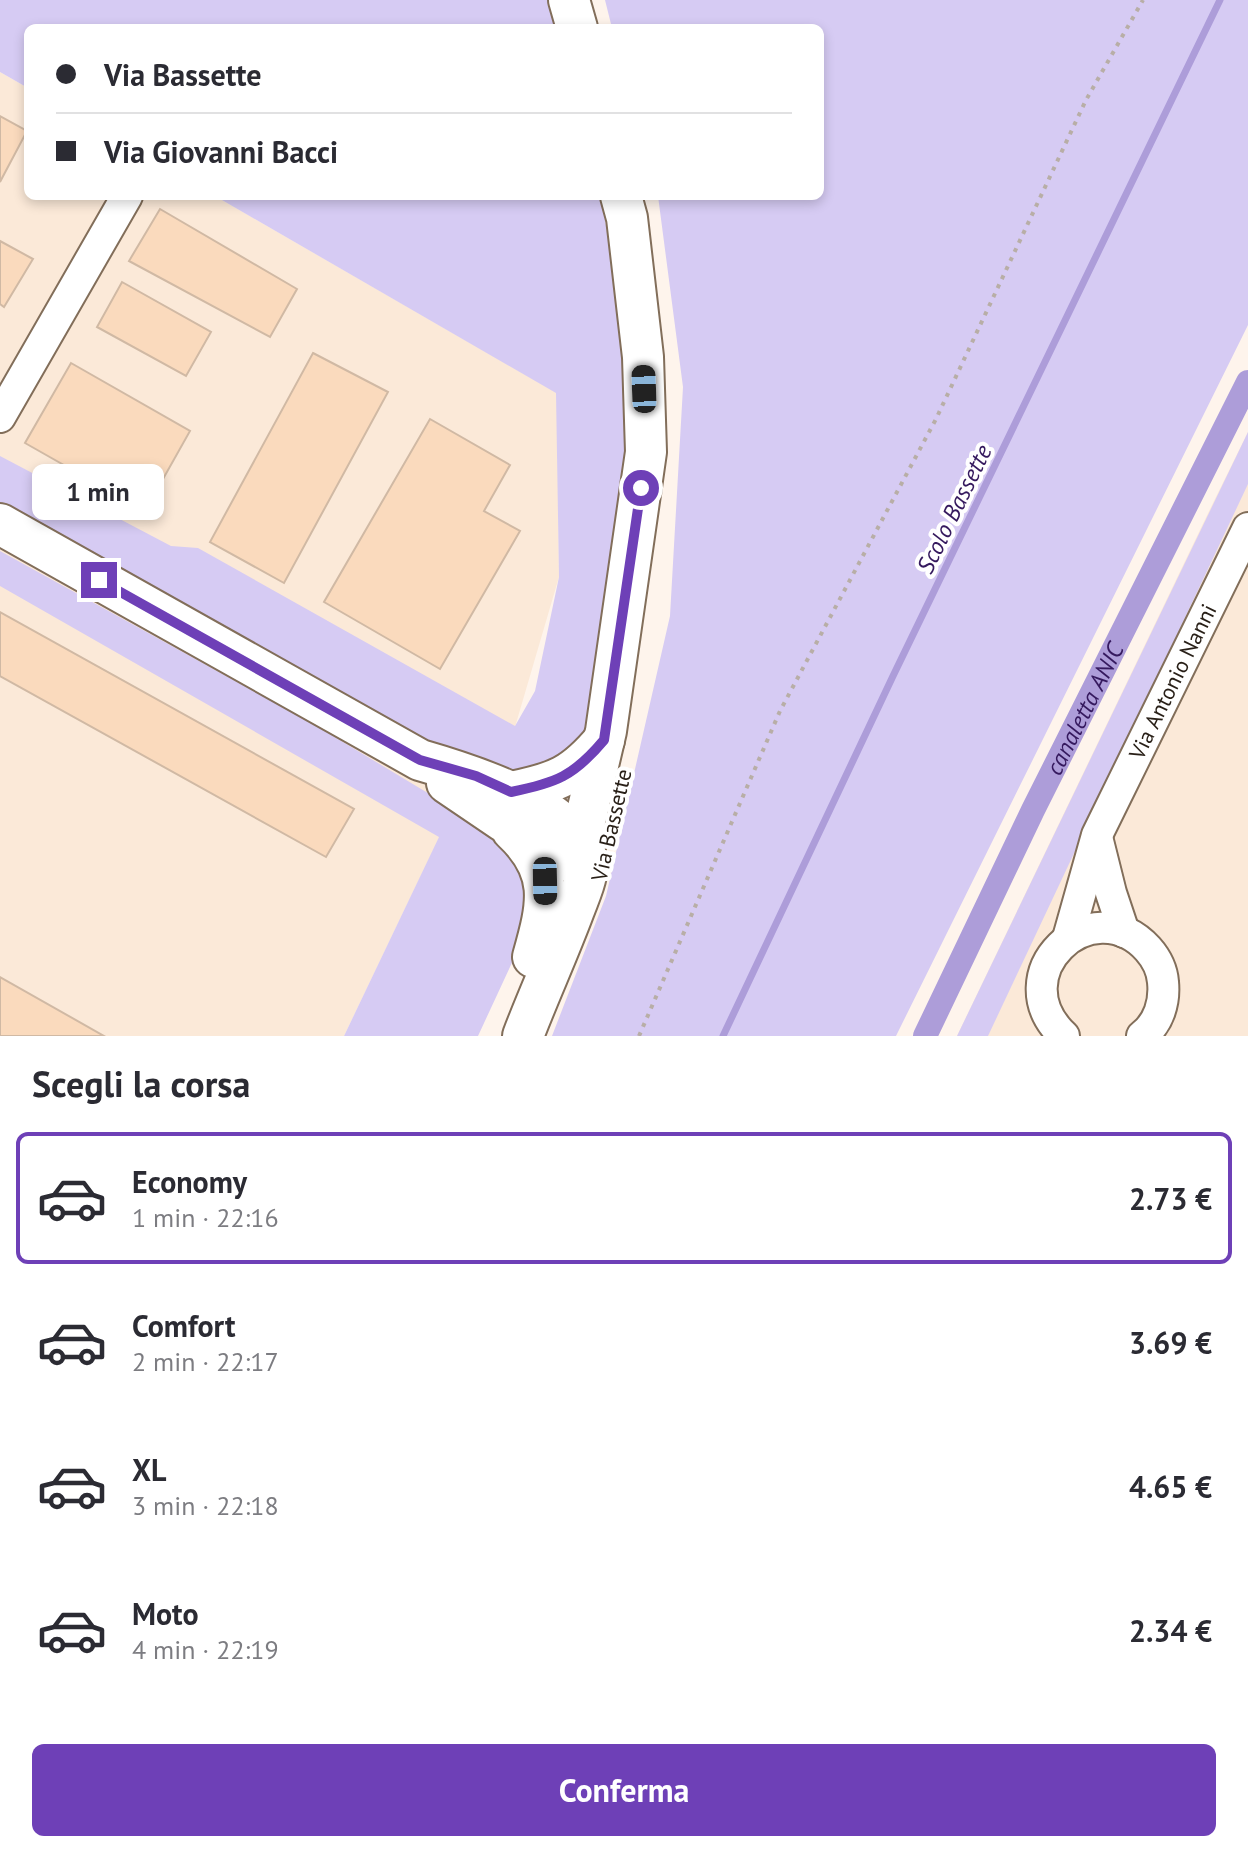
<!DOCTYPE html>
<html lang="it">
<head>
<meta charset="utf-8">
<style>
  body { margin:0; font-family:"PT Sans",sans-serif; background:#f2f2f3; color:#2b2b33; height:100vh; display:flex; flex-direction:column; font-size:30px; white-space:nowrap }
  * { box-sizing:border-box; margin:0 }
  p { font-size:26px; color:#7c7c81 }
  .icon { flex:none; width:44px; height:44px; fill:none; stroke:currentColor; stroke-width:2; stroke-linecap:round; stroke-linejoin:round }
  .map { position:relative; height:1036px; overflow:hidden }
  .panel { display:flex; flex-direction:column; background:#fff; flex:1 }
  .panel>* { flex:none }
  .top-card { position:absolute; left:24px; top:24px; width:800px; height:176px; border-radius:12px; box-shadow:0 4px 12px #0003; display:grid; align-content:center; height:176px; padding:0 32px; background:#fff }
  .end { position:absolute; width:36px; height:36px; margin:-18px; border:10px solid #6e40b7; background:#fff; box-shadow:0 0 0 4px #fff }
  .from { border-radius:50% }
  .bubble { position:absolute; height:56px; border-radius:12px; background:#fff; box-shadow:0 4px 12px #0003; font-size:26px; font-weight:700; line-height:56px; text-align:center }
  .car { position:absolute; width:24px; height:48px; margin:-24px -12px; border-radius:10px; box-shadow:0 0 6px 2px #0007; background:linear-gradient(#222 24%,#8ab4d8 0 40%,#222 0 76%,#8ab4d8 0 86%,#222 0) }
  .top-card b { display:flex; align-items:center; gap:28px; height:76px; font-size:30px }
  .top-card b+b { border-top:2px solid #e1e1e2 }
  .top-card i { width:20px; height:20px; background:#2b2b33 }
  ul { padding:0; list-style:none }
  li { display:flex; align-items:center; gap:24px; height:132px; margin:0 16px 12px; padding:0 16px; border:4px solid transparent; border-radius:12px }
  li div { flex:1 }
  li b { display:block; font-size:30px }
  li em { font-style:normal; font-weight:700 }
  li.selected { border-color:#6e40b7 }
  li>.icon { width:72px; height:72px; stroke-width:1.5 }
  h2 { padding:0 32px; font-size:36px; line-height:96px }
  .action { display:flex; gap:16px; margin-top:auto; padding:16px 32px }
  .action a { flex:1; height:92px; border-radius:12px; background:#6e40b7; color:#fff; font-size:32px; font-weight:700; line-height:92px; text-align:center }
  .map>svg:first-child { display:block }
</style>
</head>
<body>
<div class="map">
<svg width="1248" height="1036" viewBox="0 0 1248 1036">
  <rect width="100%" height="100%" fill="#fef4ec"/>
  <g fill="#fbe9d8">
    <polygon points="0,72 28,88 28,196 215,196 557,393 559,577 515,727 439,838 344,1036 0,1036"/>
    <polygon points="1248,432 1248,1036 957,1036 1211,507"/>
  </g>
  <g fill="#d6cbf3">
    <polygon points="0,0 551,0 558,28 28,28 28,88 0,72"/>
    <polygon points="605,0 1248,0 1248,325 896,1036 552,1036 606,896 670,616 683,387 658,196 820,196 820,28 612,28"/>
    <polygon points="215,196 601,196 624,333 628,482 588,739 570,757 513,777 450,752 0,502 0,456 171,546 198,548 515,726 535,691 559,577 556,393"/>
    <polygon points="1248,432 1248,484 988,1036 957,1036"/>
    <polygon points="0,551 313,724 476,822 521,861 536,911 478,1036 344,1036 439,837 0,586"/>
  </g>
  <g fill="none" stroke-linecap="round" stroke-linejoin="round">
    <polyline stroke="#ad9dd9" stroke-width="7" points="723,1036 893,676 1220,0"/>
    <path stroke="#ad9dd9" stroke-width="24" id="s1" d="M925,1036L1033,810L1248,382"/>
  </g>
  <g fill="#fadabd" stroke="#d0b9a4" stroke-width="2">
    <polygon points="0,116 27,131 0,182"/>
    <polygon points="160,209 297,289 270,337 129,261"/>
    <polygon points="0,241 33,259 4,307 0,304"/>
    <polygon points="122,282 211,332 186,376 97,327"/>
    <polygon points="313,353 388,392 284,583 210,542"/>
    <polygon points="71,363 190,431 145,511 25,443"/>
    <polygon points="430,419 510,465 484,511 520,531 440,669 324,602"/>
    <polygon points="0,612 354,809 326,857 0,676"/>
    <polygon points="0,977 104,1036 0,1036"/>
  </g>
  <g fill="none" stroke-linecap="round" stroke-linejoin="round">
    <g stroke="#826e5a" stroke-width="34">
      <g id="minor">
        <polyline points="0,417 127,196"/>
        <polyline points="1097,837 1111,893 1124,932"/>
        <path id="s2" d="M1068,938L1097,835L1248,528"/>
        <path d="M1064,1036C999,975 1091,887 1148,949C1156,958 1162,969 1163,982C1165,1002 1159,1023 1142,1036"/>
      </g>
    </g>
    <g stroke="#826e5a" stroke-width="44">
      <g id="major">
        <polyline points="569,0 577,28"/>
        <path d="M0,524L420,760C465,773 598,812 586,875C584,886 578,899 574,910C558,953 539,994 523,1036"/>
        <polyline points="447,783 503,821 571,858 585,851"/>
        <path d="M511,792C556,783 574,776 604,740"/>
        <path d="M512,830C556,871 548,904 533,957"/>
        <polyline points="575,864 606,731 646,452 643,357 627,218 621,196"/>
      </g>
    </g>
    <polyline stroke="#b8aea6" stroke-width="4" stroke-dasharray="4 6" stroke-linecap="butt" points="639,1036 780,711 936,419 1086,100 1143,0"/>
    <use href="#minor" stroke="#fff" stroke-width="30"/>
    <use href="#major" stroke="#fff" stroke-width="40"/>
  </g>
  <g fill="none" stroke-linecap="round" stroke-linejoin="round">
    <path stroke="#6e40b7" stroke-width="10" d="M99,580L420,760L476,776L511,792C556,783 574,776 604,740L641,488"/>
  </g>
  <g text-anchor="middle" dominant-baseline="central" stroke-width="8" stroke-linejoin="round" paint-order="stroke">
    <g font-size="22" fill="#281f17" stroke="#fff">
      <text stroke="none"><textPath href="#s2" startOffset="278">Via Antonio Nanni</textPath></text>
      <text transform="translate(611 825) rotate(-77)">Via Bassette</text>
    </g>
    <g font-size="24" font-style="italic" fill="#35195e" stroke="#fff">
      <text transform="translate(954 509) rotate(-64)">Scolo Bassette</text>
      <text stroke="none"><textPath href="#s1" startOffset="364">canaletta ANIC</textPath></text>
    </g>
  </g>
</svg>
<i class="end from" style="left:641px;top:488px"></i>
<i class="end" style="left:99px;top:580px"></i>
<div class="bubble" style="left:32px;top:464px;width:132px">1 min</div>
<i class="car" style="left:644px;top:389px;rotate:358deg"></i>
<i class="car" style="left:545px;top:881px;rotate:179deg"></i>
<div class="top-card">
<b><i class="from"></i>Via Bassette</b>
<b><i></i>Via Giovanni Bacci</b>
</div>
</div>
<section class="panel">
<h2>Scegli la corsa</h2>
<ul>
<li class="selected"><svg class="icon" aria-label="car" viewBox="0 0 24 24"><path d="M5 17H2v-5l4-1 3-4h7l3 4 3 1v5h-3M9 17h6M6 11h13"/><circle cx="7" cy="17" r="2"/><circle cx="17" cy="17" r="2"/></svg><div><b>Economy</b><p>1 min · 22:16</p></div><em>2.73 €</em></li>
<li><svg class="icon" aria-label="car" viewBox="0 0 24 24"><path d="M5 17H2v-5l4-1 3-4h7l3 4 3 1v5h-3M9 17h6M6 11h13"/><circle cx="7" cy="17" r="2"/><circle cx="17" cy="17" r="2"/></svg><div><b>Comfort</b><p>2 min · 22:17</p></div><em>3.69 €</em></li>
<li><svg class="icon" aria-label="car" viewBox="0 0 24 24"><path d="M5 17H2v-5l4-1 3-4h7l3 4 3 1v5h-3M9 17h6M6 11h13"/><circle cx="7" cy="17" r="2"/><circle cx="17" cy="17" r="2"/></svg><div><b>XL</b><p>3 min · 22:18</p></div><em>4.65 €</em></li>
<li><svg class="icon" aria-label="car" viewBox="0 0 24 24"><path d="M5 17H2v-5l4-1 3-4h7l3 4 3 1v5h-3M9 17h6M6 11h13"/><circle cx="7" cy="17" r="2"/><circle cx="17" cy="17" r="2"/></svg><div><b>Moto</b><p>4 min · 22:19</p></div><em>2.34 €</em></li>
</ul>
<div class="action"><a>Conferma</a></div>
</section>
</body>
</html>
